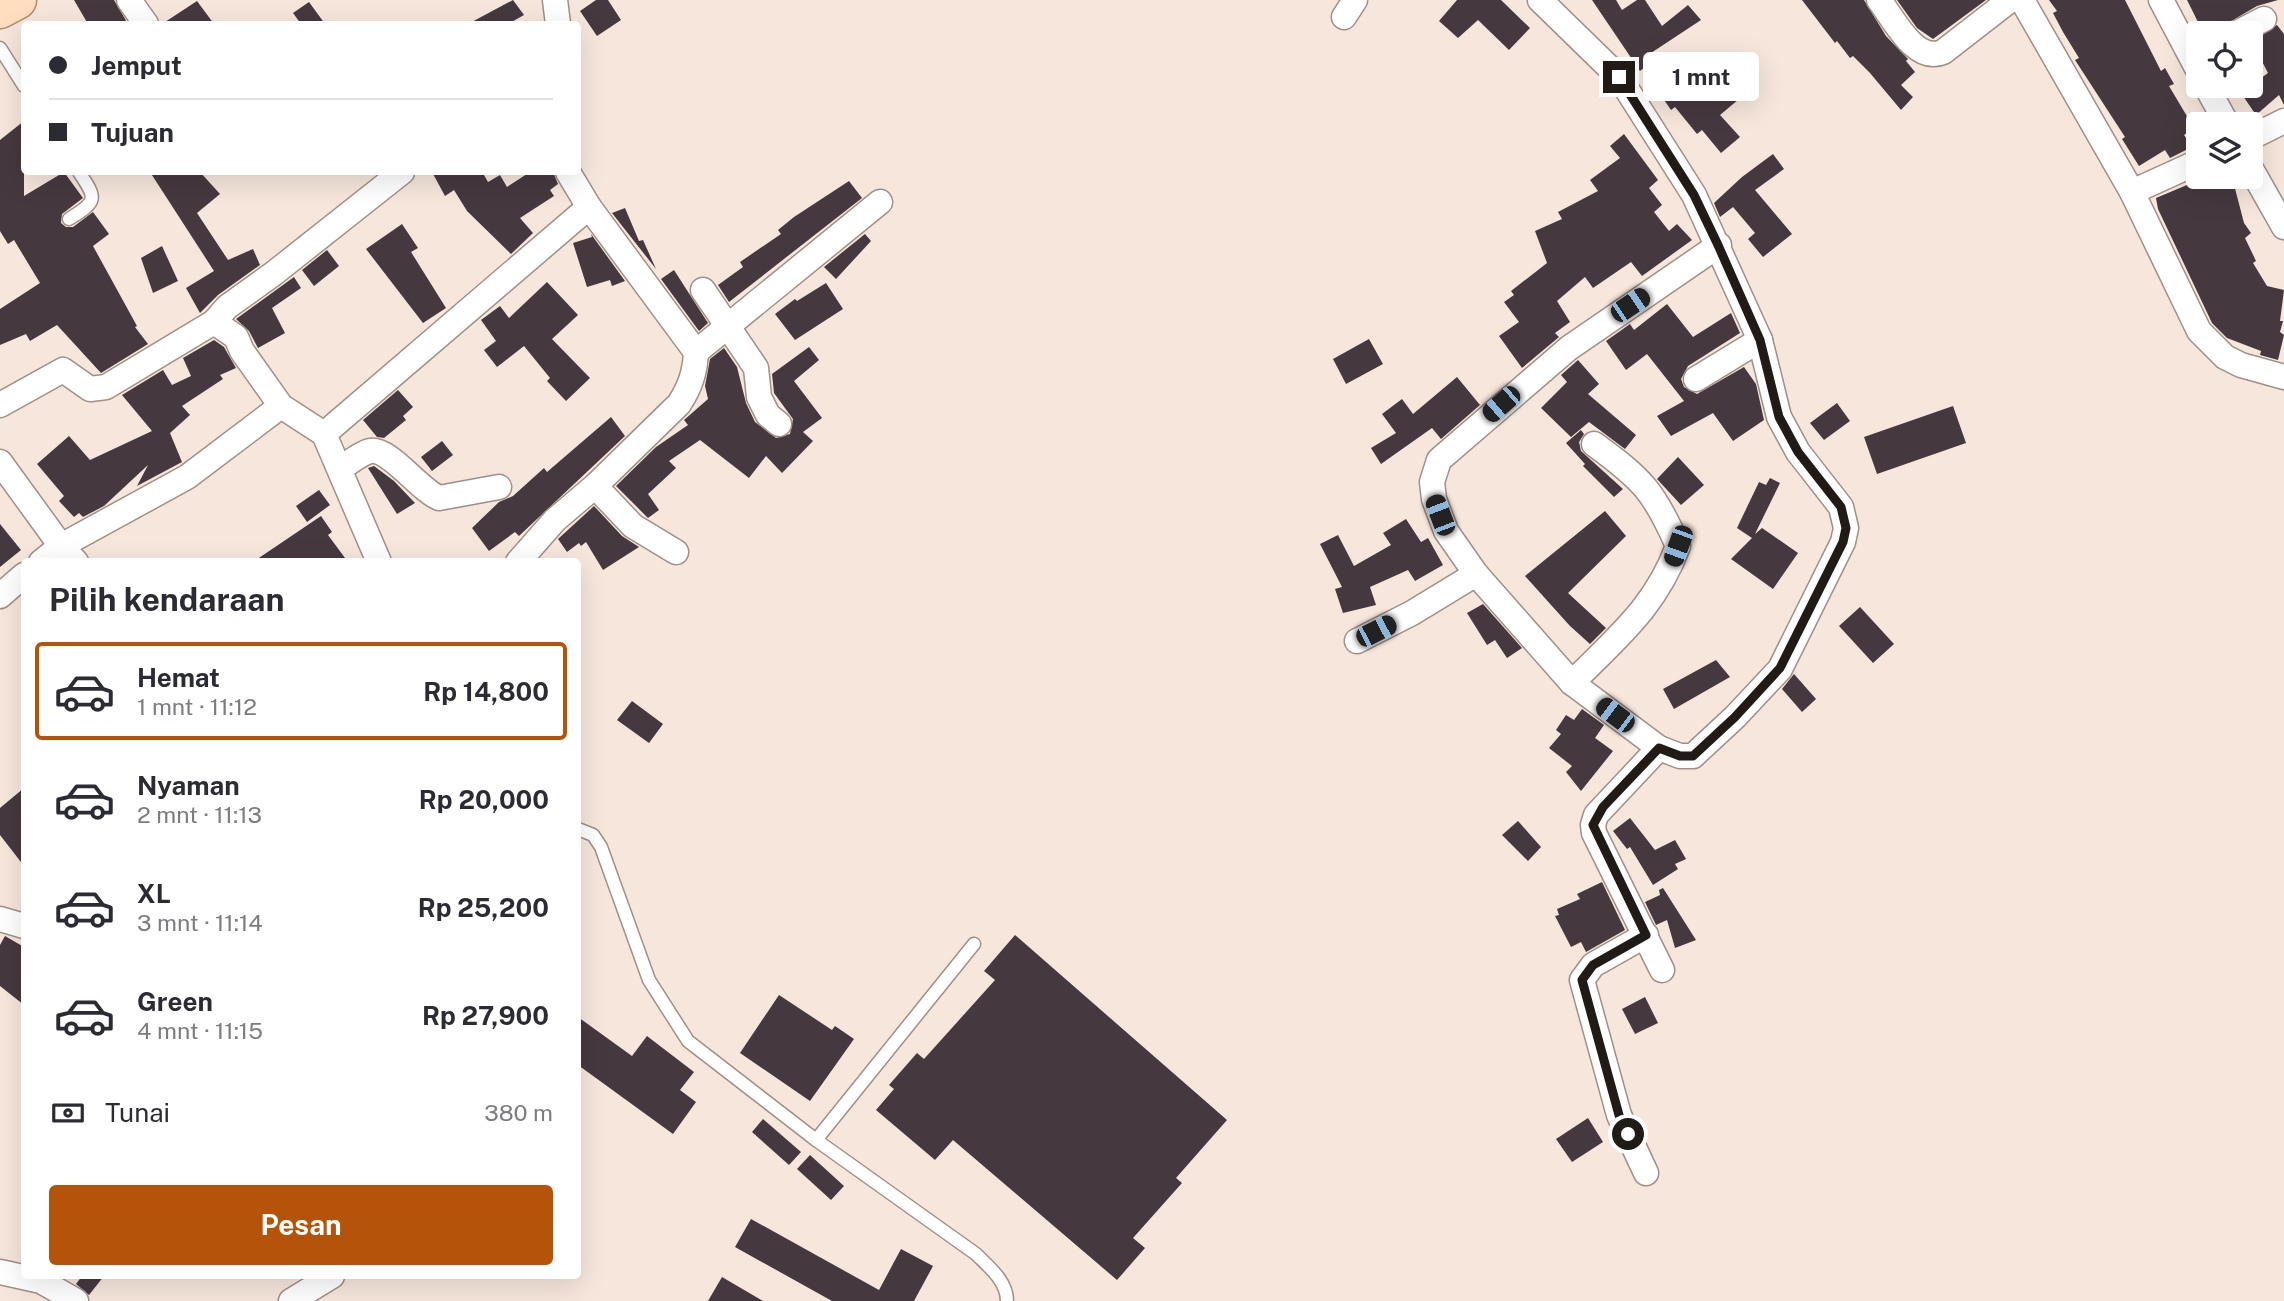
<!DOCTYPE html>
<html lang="id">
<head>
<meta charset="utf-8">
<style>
  body { margin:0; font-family:"Public Sans",sans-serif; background:#f7f7f7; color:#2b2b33; height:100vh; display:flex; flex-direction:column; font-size:26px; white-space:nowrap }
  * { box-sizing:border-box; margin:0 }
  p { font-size:23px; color:#7c7c81 }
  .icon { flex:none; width:38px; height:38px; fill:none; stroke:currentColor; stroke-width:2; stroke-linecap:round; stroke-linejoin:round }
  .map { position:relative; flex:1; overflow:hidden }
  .panel { position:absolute; left:21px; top:558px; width:560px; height:721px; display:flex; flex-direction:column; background:#fff; border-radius:7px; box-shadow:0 7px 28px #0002 }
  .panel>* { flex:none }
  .hud { position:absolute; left:21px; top:21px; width:560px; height:154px; border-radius:7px; box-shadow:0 7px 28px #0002; display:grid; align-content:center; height:154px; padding:0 28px; background:#fff }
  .fabs { position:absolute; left:2186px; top:21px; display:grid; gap:14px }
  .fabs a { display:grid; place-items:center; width:77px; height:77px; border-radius:7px; background:#fff; box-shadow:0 7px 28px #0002; font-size:35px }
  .end { position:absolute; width:32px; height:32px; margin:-16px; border:9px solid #211b18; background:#fff; box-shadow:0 0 0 4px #fff }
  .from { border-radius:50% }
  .bubble { position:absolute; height:49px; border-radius:7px; background:#fff; box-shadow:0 7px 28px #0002; font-size:23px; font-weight:700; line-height:49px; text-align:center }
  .car { position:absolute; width:21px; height:42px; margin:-21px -10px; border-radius:9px; box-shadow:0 0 5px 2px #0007; background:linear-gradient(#222 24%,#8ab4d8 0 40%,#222 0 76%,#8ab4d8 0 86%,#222 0) }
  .hud b { display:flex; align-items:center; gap:24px; height:66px; font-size:26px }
  .hud b+b { border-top:2px solid #e1e1e2 }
  .hud i { width:18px; height:18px; background:#2b2b33 }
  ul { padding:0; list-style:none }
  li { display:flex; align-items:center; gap:21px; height:98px; margin:0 14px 10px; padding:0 14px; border:4px solid transparent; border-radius:7px }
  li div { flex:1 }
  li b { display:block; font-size:26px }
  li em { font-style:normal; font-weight:700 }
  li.active { border-color:#b45309 }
  li>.icon { width:63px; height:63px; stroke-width:1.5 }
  h2 { padding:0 28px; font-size:32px; line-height:84px }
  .pay { display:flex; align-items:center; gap:18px; height:77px; padding:0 28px; font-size:26px }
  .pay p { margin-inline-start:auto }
  .button { display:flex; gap:14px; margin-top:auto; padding:14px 28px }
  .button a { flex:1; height:80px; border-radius:7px; background:#b45309; color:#fff; font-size:28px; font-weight:700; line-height:80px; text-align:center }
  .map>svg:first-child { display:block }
</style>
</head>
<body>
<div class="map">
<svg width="2284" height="1301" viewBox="0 0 2284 1301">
  <rect width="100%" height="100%" fill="#f6e6dc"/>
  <g fill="#46383f">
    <polygon points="74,0 114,0 128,24 88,24"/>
    <polygon points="513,0 524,15 508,24 468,24"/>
    <polygon points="596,0 608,0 621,20 597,36 580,11"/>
    <polygon points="1457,0 1501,0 1530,28 1509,50 1478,20 1458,38 1439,21"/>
    <polygon points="1592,0 1616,0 1622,10 1637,0 1645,0 1662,26 1688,5 1701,20 1651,53 1655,59 1640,71"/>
    <polygon points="1802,0 1864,0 1886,36 1908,59 1906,61 1915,72 1901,85 1913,97 1901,110 1870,73 1853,56 1850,58 1837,41 1835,43"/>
    <polygon points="1897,0 1986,0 1933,39 1917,28"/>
    <polygon points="2049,0 2125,0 2161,71 2165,68 2174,84 2169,86 2194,128 2184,135 2192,147 2170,158 2165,150 2139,166 2122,139 2125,137 2075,60 2079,58 2063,32 2053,13 2057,11"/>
    <polygon points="2187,0 2278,0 2257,6 2211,33 2203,21 2198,22"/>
    <polygon points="197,1 214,24 162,24"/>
    <polygon points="309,2 325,24 301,24 293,13"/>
    <polygon points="2277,25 2284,34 2284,105 2279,95 2256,115 2241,93 2268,73 2252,42"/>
    <polygon points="1713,62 1723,77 1733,68 1751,89 1720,115 1740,137 1721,153 1702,130 1697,134 1675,107 1671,110 1658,91"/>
    <polygon points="24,121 24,196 64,172 83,198 62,214 61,223 66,227 73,227 93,212 109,234 93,246 137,326 135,327 148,344 101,373 57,325 30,341 26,334 0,345 0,309 40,283 14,240 8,244 0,231 0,140"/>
    <polygon points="1624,134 1658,180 1649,188 1662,205 1654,212 1669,231 1677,224 1692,240 1642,276 1631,262 1593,288 1585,277 1557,301 1570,322 1555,333 1559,337 1522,368 1499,336 1519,322 1504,302 1514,295 1511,291 1547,263 1535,231 1562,219 1558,212 1598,191 1590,180 1620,158 1610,146"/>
    <polygon points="1773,154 1784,169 1755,190 1792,234 1763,257 1748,239 1755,233 1733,207 1720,217 1714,203 1742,177"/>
    <polygon points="150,172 200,172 220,194 197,213 228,260 253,249 260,265 218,295 200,313 186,288 214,271"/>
    <polygon points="432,172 490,172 484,175 488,182 500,175 507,187 530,172 553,172 558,184 550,190 554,196 520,218 533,233 511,254 467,211 454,190 445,196"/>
    <polygon points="2206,177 2210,177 2212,182 2232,177 2244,223 2251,233 2245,238 2256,261 2253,263 2267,286 2284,290 2280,321 2283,321 2280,332 2284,335 2278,360 2260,355 2261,351 2227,338 2212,323 2158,209 2156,198"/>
    <polygon points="849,181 862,198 729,302 718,285 743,267 740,262 781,234 778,230 794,217"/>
    <polygon points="625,208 639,241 643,240 656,269 612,213"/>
    <polygon points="402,224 418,248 411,252 446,308 423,323 366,249"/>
    <polygon points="591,234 625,281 612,286 610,280 587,287 573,243 592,237"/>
    <polygon points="865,234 871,241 836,279 824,267"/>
    <polygon points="162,246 178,281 153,293 141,258"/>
    <polygon points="327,250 339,266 314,286 302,270"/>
    <polygon points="674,270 708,323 699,331 661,279"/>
    <polygon points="294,277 301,288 272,308 285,333 258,348 249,331 236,319"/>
    <polygon points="547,282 578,315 552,339 590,378 566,401 547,381 550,378 524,346 497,367 484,350 496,341 481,320 500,306 509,318"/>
    <polygon points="826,283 843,309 795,340 775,314 795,299 797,301"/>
    <polygon points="1667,304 1693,337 1731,313 1740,333 1688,366 1681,379 1684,387 1697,394 1744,367 1756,384 1764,420 1733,441 1713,413 1671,436 1657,416 1684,401 1647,354 1626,370 1606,341 1630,324 1634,330"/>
    <polygon points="1369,339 1383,364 1346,384 1333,359"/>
    <polygon points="214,340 224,347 236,368 220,375 223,379 182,406 190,415 170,433 182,462 137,486 148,465 104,506 83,517 79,513 74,517 59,501 64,496 37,464 69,436 90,460 152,431 122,395 163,370 172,385 191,376 183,358"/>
    <polygon points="809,347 819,360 794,381 822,418 803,432 813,441 782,473 766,456 749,478 700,440 669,461 676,468 648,494 659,510 648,518 616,486 656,447 688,425 684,420 708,399 705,386 710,359 724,348 737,367 746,403 755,422 776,438 790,434 793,419 774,393 772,374"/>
    <polygon points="1578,360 1599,384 1588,394 1636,435 1625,449 1589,422 1571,437 1541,408 1567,382 1561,375"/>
    <polygon points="1457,377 1480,405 1441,439 1432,428 1381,464 1371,448 1396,433 1382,414 1402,399 1413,414"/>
    <polygon points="398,390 413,407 403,416 406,420 384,438 377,437 363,420"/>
    <polygon points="1837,403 1850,421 1824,440 1810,423"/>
    <polygon points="1953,406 1966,443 1877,474 1864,437"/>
    <polygon points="611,417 625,436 519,536 515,532 489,551 472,528 499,502 513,496 544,468 547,472"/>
    <polygon points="1581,430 1584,434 1579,442 1581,451 1623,489 1614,497 1583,466 1585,464 1566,443"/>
    <polygon points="442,441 453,455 432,471 421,457"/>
    <polygon points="1678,457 1704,485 1681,505 1657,479"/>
    <polygon points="374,466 394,481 415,503 397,514 368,468"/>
    <polygon points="1770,478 1780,483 1755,534 1762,528 1798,553 1773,589 1731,559 1752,538 1737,528 1759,482 1766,485"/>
    <polygon points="319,490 330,505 307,522 296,506"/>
    <polygon points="594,506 622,536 639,547 603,570 586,542 581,546 579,543 567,552 558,539"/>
    <polygon points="1605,511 1626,536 1568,593 1606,628 1590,644 1570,626 1525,576"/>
    <polygon points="321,516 332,532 328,535 348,562 253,562"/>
    <polygon points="1406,519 1421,542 1428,538 1443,565 1415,581 1408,570 1370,587 1376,605 1343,613 1335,589 1342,587 1320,544 1338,535 1354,566 1391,545 1383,533"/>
    <polygon points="0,524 21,550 0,567"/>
    <polygon points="1483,604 1522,648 1507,658 1495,640 1487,645 1467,613"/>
    <polygon points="1860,607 1894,644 1873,663 1839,626"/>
    <polygon points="1716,660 1730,677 1674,709 1663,689"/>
    <polygon points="1794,674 1816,699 1802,712 1782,689"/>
    <polygon points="632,701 663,724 649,743 617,720"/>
    <polygon points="1582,709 1604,725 1595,738 1613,751 1581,791 1566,772 1572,766 1549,748 1561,734 1556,730 1566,715 1574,720"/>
    <polygon points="24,788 24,866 0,835 0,808"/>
    <polygon points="1630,818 1655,850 1675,840 1686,859 1675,864 1678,869 1653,885 1630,847 1627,849 1613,831"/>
    <polygon points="1518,821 1541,847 1528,861 1502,835"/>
    <polygon points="1602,882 1625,930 1586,952 1581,942 1571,947 1555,916 1559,915 1557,909 1580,899 1577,894"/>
    <polygon points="1663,888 1696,940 1675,948 1667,920 1656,925 1645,902 1660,895 1659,890"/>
    <polygon points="1015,935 1227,1120 1176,1178 1182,1183 1133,1238 1145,1248 1117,1280 953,1140 935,1160 876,1110 894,1089 889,1085 917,1053 924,1059 995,980 984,971"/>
    <polygon points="5,936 24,947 24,1005 0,986 0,945"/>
    <polygon points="779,995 832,1030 835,1026 854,1039 810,1101 740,1053"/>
    <polygon points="1645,997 1658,1023 1635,1034 1622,1009"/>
    <polygon points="578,1017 632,1056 647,1036 694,1072 680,1090 696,1102 673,1134 578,1065"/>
    <polygon points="1588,1118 1603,1142 1572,1162 1556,1139"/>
    <polygon points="763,1119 801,1152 789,1165 752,1132"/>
    <polygon points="810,1155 844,1186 831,1200 797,1169"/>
    <polygon points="751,1219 879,1290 901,1249 933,1266 914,1301 832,1301 735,1247"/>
    <polygon points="82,1276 104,1276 89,1295 76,1284"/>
    <polygon points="722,1277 763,1301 708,1301"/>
  </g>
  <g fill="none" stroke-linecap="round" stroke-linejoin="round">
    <g stroke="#9f9087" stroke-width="15">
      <g id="lane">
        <polyline points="0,48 24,86"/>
        <path d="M69,219C98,201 97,199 79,172"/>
        <path d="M578,829L593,835L601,847L649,980L688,1041L816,1140L976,1254C989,1267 1007,1281 1007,1301"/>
        <polyline points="816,1140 974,944"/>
      </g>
    </g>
    <g stroke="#9f9087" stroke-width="27">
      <g id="street">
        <polyline points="129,0 146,24"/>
        <polyline points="555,0 558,24"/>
        <polyline points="1540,0 1619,77 1694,195 1760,340 1779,417 1798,452 1841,507 1846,528 1843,542 1780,669 1735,717 1693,756 1680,756 1659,748 1572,683 1476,574 1446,531 1434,499 1432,482 1439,460 1569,348 1719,245"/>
        <path d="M1879,0C1894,19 1915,64 1943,52L2010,0"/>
        <polyline points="2022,0 2132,192 2199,331 2225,357 2241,365 2284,377"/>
        <polyline points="2161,0 2198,70"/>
        <polyline points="1344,17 1355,0"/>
        <polyline points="2237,33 2264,19"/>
        <polyline points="2206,86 2227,124"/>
        <polyline points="2250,138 2284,121"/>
        <polyline points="2250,167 2284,227"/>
        <polyline points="2132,192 2198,162"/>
        <polyline points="703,290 756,368 759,397 768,415 779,424"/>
        <polyline points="696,352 880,202"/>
        <polyline points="1696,379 1760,340"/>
        <polyline points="0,405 63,370 90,389 106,387 214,322"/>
        <polyline points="324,434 589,207"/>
        <polyline points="0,462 61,546 76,562"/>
        <path d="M341,468C349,463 361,453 370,451C390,448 418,489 439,498L499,487"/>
        <polyline points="595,486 633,526 676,552"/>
        <polyline points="41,562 61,546 187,477 281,406"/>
        <polyline points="379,562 324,434 281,406 242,351 236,337 214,322 227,307 273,274 402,172"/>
        <path d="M518,562L555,520L595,486L679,404C690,387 695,373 696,352L589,207L568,172"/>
        <polyline points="0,596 24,575"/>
        <polyline points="1357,641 1412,613 1476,574"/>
        <path d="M1572,683C1616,638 1656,607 1678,546C1654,491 1642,479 1594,444"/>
        <polyline points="1659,748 1596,815 1593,825 1594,833 1662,970"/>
        <polyline points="0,919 24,926"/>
        <polyline points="1646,1173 1619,1115 1582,980 1593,965 1646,935"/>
        <polyline points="0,1272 41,1281 76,1301"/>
        <polyline points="291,1301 332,1276"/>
      </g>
    </g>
    <g stroke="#b18b68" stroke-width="41">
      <polyline id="primary" points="0,9 17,0"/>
    </g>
    <use href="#lane" stroke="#fff" stroke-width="12"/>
    <use href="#street" stroke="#fff" stroke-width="24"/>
    <use href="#primary" stroke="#fedebe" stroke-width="38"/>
  </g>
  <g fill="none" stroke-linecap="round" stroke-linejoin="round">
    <polyline stroke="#211b18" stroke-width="9" points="1619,77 1694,195 1718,245 1760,340 1779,417 1798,452 1841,507 1846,528 1843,542 1780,668 1735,717 1693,756 1680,756 1659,748 1603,807 1593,825 1646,935 1593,965 1582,980 1619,1115 1628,1134"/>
  </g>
</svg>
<div class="fabs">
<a><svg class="icon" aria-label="locate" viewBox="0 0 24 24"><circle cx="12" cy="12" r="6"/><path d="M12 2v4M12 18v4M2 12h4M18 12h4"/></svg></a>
<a><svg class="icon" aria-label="layers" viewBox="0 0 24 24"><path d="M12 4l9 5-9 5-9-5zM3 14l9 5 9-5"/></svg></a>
</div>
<i class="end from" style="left:1628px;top:1134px"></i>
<i class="end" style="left:1619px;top:77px"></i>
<div class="bubble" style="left:1643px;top:52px;width:116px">1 mnt</div>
<i class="car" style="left:1630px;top:305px;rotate:56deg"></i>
<i class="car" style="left:1501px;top:404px;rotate:229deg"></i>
<i class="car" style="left:1440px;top:515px;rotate:339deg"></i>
<i class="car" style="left:1678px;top:546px;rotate:200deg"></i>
<i class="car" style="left:1376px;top:631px;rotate:63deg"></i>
<i class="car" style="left:1615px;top:715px;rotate:307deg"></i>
<div class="hud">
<b><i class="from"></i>Jemput</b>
<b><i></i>Tujuan</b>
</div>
<section class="panel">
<h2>Pilih kendaraan</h2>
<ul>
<li class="active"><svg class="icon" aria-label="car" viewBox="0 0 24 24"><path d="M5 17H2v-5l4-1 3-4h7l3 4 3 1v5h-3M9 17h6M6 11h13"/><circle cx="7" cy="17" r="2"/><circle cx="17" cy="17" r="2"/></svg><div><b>Hemat</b><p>1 mnt · 11:12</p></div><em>Rp 14,800</em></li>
<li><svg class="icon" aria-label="car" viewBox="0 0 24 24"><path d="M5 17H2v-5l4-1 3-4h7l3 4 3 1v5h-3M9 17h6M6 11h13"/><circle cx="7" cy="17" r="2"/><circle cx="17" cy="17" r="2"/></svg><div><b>Nyaman</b><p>2 mnt · 11:13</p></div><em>Rp 20,000</em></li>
<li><svg class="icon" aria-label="car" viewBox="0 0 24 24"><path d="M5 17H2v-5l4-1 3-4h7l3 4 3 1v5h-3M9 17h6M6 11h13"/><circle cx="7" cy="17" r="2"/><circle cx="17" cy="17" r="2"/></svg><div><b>XL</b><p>3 mnt · 11:14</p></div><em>Rp 25,200</em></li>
<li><svg class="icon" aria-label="car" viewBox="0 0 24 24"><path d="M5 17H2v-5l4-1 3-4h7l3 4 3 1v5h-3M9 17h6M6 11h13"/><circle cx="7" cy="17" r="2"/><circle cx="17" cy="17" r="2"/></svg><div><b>Green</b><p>4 mnt · 11:15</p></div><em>Rp 27,900</em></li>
</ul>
<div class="pay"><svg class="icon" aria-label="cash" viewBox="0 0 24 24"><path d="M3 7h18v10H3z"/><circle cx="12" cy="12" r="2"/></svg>Tunai<p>380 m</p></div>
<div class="button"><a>Pesan</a></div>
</section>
</div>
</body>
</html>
